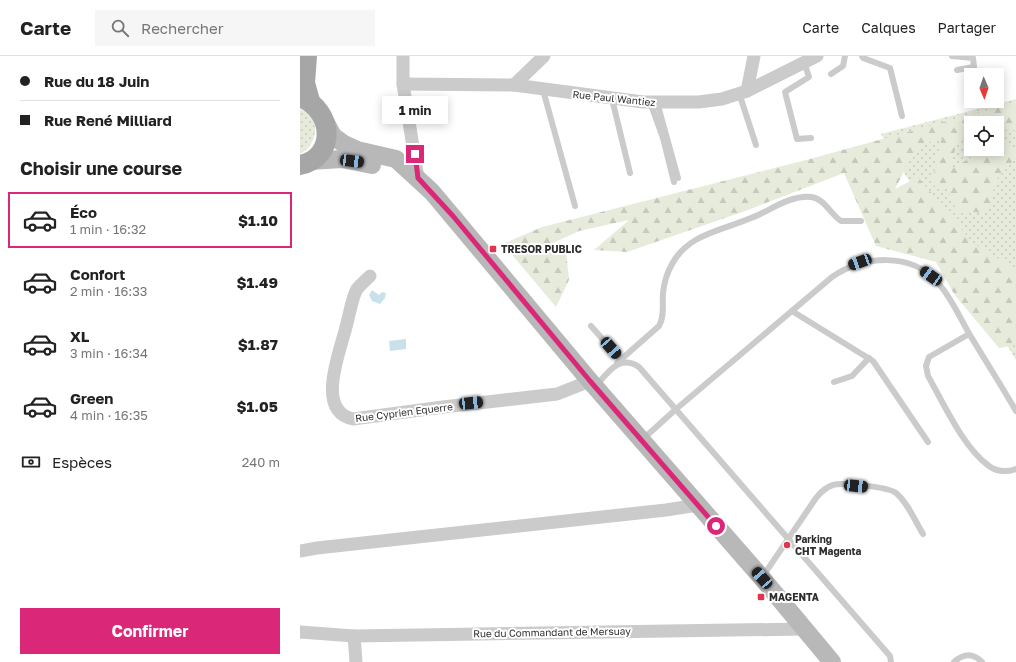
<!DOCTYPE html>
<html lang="fr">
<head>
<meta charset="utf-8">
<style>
  body { margin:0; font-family:"Golos Text",sans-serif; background:#f6f6f6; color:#222; height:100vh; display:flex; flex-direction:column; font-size:15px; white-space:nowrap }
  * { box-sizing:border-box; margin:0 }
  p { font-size:13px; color:#767676 }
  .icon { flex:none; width:22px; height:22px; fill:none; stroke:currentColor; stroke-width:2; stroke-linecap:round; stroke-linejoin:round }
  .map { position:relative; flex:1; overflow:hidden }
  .details { display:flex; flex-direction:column; background:#fff; width:300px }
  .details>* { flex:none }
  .hud { display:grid; align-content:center; height:88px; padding:0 20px; background:#fff }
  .needle { width:26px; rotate:178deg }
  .controls { position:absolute; left:664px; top:12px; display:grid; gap:8px }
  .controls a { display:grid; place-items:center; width:40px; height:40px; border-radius:0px; background:#fff; box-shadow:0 2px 10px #0003; font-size:20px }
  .end { position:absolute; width:18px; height:18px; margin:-9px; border:5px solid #db2777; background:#fff; box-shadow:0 0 0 2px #fff }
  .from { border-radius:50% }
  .bubble { position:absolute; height:28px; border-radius:0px; background:#fff; box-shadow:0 2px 10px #0003; font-size:13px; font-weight:700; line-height:28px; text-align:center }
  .car { position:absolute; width:12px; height:24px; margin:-12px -6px; border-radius:5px; box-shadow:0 0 3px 1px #0007; background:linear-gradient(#222 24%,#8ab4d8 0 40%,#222 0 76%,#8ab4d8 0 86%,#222 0) }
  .hud b { display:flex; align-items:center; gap:14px; height:38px; font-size:15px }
  .hud b+b { border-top:1px solid #e0e0e0 }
  .hud i { width:10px; height:10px; background:#222 }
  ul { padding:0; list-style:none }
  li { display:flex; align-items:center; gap:12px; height:56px; margin:0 8px 6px; padding:0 12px; border:2px solid transparent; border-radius:0px }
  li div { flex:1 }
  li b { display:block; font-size:15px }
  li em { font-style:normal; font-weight:700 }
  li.active { border-color:#db2777 }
  li>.icon { width:36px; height:36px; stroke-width:1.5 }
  h2 { padding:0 20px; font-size:18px; line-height:48px }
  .pay { display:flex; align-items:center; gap:10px; height:44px; padding:0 20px; font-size:15px }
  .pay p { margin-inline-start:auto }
  .action { display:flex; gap:8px; margin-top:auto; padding:8px 20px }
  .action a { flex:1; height:46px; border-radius:0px; background:#db2777; color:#fff; font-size:16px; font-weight:700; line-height:46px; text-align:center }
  header { display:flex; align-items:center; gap:24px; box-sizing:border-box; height:56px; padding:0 20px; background:#fff; border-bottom:1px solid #e0e0e0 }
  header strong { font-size:19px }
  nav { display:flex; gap:22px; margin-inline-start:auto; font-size:14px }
  .search { width:280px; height:36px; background:#f6f6f6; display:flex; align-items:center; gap:10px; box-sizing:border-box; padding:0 14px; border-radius:0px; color:#767676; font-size:15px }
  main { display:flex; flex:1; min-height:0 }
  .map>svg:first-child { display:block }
</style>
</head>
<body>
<header>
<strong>Carte</strong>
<div class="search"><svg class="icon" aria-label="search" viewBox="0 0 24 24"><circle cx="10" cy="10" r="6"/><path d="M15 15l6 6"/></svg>Rechercher</div>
<nav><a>Carte</a><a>Calques</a><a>Partager</a></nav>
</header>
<main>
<section class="details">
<div class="hud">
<b><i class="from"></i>Rue du 18 Juin</b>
<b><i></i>Rue René Milliard</b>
</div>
<h2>Choisir une course</h2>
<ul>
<li class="active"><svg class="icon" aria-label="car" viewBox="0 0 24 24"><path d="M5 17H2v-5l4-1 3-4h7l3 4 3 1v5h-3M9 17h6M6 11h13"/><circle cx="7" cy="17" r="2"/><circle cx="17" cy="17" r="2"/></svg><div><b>Éco</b><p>1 min · 16:32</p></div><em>$1.10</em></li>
<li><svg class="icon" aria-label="car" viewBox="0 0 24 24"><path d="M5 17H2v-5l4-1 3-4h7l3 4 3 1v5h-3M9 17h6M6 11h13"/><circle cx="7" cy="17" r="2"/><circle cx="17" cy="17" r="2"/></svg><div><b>Confort</b><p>2 min · 16:33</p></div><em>$1.49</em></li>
<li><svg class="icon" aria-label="car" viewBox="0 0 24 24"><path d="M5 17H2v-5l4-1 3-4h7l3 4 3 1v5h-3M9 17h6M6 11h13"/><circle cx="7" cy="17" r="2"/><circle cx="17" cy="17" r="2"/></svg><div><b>XL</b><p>3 min · 16:34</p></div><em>$1.87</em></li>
<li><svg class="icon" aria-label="car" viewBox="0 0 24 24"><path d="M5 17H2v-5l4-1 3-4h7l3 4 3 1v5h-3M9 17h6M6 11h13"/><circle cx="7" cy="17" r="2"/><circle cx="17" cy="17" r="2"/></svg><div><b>Green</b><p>4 min · 16:35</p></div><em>$1.05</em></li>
</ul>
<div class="pay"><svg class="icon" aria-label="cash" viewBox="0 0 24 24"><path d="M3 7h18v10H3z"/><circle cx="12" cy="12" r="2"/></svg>Espèces<p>240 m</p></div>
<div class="action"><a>Confirmer</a></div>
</section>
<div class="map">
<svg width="716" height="606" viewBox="0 0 716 606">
  <defs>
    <pattern id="grass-dots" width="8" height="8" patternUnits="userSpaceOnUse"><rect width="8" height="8" fill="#e6ebdc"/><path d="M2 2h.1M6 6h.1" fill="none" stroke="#c6cabd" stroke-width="1.8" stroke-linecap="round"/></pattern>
    <pattern id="forest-firs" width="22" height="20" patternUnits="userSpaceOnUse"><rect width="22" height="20" fill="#e6ebdc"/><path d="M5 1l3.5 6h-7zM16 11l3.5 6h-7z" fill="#c6cabd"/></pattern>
  </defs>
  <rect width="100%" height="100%" fill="#fff"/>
  <g fill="url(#grass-dots)" fill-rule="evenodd">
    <path d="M716,43V304L581,78ZM671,67H697V93H671Z"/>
    <path d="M0,53C22,61 18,89 0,98Z"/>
  </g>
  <polygon fill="url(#forest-firs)" points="716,46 716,74 697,74 697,67 671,67 671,82 657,87 650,113 687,93 697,93 697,87 702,84 716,95 716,102 696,124 688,157 657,155 647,132 631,129 642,81 616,92 595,133 618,121 673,187 716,213 716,289 699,292 654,238 636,206 576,190 544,117 448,154 327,196 294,194 329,164 279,175 251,188 266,195 269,224 256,251 203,188 242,171 510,103"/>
  <g fill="#c8e1eb">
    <polygon points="72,234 79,239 82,236 86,237 85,242 80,248 72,245 69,239"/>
    <polygon points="106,283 106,293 90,295 89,285"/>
  </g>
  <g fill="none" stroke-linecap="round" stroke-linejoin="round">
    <g stroke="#cbcbcb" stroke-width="6">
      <polyline points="562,0 563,2 590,12 602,60"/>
      <polyline points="652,0 673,2 674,11 657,14"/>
      <polyline points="504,6 509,21 485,36 497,83 511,82"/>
      <polyline points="531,18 543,10 545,0"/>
      <polyline points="243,34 275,150"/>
      <polyline points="439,37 456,89"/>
      <polyline points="312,43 330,117"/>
      <polyline points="350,46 363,82 374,126"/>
      <polyline points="357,46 378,122"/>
      <polyline points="492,255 573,305 628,386"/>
      <polyline points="291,270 321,304"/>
      <path d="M669,278L629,301L626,310L628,320C644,348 663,391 689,410C697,416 707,416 716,413"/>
      <path d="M317,307L359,270C365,260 362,247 363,237C364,227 367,217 372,208C388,178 423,174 451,162C470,155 489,139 511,141C524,142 531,159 541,165H561"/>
      <polyline points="534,326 552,320 569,302"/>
      <path d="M296,330C308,316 320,298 339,311L590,600L591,606"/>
      <path d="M343,383L375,354L532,221C563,200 611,195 638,227C651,241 660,262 670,279C685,304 701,329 716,355"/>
      <path d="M463,520L516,442C520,437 526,431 533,429C542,426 589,431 596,437C608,447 615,465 623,478"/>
      <path d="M654,606C664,597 673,597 682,606"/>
    </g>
    <g stroke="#cbcbcb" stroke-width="13">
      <polyline points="103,0 103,28 118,122"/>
      <polyline points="103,28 214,29 343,46 399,46 422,43 447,35 517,0"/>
      <polyline points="214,29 244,0"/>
      <polyline points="447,35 454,0"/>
      <path d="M70,220C66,224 61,228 57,233C52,241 49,261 46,271C40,296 15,355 53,363L143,351L257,338L290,325"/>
      <polyline points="0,495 17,492 366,454 398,449"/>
      <polyline points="0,576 54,580 503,573"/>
      <polyline points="54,580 56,606"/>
    </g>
    <g stroke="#b8b8b8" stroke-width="18">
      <polyline points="25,65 33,80 44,88 57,94 96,103 132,136 290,325 462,522 532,606"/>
      <polyline points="10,105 42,103 72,109"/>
    </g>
    <g stroke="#a6a6a6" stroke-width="20">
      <polyline points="7,0 5,27 10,45"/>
      <path d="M0,41C35,55 36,102 0,109"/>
    </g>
  </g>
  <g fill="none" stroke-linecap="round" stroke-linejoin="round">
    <polyline stroke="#db2777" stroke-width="5" points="115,98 118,122 153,160 290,325 416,470"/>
  </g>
  <g fill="#e23353" stroke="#fff" stroke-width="1.5">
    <rect x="189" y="189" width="8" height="8" rx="2"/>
    <circle cx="487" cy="489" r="4"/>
    <rect x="457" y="537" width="8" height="8" rx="2"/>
  </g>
  <g text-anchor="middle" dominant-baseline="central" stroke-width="4" stroke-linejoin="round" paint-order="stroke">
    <g font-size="10" fill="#2e2e2e" stroke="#fff">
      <text transform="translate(314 42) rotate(6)">Rue Paul Wantiez</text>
      <text transform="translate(104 356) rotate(-7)">Rue Cyprien Equerre</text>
      <text transform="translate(252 576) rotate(-1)">Rue du Commandant de Mersuay</text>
    </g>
    <g font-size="10" font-weight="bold" fill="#2e2e2e" stroke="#fff" text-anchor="start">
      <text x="201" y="193">TRESOR PUBLIC</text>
      <text x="495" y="483">Parking<tspan x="495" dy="12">CHT Magenta</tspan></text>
      <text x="469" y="541">MAGENTA</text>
    </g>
  </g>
</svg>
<div class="controls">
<a><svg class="needle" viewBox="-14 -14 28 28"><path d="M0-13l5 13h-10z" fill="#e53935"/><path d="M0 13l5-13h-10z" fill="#767676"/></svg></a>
<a><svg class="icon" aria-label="locate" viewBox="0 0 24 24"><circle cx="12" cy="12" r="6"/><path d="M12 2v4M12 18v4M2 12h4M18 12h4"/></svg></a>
</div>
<i class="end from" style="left:416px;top:470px"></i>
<i class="end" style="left:115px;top:98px"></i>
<div class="bubble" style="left:82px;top:40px;width:66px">1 min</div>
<i class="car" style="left:52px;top:105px;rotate:97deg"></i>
<i class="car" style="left:560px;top:206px;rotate:250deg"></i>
<i class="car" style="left:631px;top:220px;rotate:305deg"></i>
<i class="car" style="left:311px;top:292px;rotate:139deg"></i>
<i class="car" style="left:171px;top:347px;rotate:84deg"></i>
<i class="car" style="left:556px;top:430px;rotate:96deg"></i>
<i class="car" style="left:462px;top:522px;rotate:319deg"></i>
</div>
</main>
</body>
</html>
